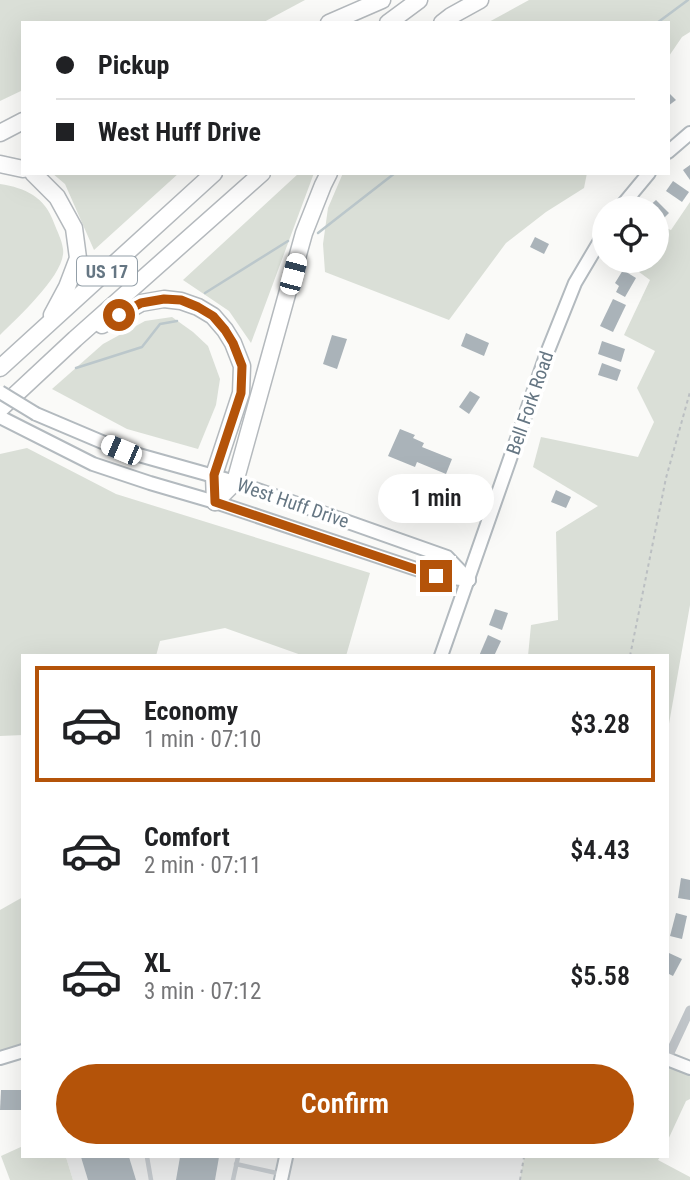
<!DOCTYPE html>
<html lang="en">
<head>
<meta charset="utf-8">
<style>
  body { margin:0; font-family:"Roboto Condensed",sans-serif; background:#f6f6f6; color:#202124; height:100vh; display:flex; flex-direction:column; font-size:26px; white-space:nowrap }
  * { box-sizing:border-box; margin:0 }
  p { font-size:23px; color:#757577 }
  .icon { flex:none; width:38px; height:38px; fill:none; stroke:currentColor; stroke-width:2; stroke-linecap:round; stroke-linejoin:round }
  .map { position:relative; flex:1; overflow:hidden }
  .side { position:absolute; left:21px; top:654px; width:648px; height:504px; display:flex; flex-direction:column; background:#fff; border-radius:0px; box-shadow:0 7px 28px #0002 }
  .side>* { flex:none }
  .hud { position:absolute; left:21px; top:21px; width:649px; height:154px; border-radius:0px; box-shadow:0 7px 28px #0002; display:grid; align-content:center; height:154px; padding:0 35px; background:#fff }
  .buttons { position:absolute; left:592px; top:196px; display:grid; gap:14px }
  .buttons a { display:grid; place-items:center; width:77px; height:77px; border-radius:50%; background:#fff; box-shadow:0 7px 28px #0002; font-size:35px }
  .end { position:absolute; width:32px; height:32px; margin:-16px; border:9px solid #b45309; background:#fff; box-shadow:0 0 0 4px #fff }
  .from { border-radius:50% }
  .bubble { position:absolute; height:49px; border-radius:24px; background:#fff; box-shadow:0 7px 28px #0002; font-size:23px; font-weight:600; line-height:49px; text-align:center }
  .car { position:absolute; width:21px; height:42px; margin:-21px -10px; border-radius:9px; box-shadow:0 0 5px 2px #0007; background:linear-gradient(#fff 24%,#345 0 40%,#fff 0 76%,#345 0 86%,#fff 0) }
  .hud b { display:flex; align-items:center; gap:24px; height:66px; font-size:26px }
  .hud b+b { border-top:2px solid #e0e0e0 }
  .hud i { width:18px; height:18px; background:#202124 }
  ul { padding:12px 0 0; list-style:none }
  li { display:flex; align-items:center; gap:21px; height:116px; margin:0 14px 10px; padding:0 21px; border:4px solid transparent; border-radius:0px }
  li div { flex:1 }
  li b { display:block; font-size:26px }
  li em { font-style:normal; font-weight:600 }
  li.active { border-color:#b45309 }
  li>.icon { width:63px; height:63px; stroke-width:1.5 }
  .button { display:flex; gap:14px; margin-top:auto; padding:14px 35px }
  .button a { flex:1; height:80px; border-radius:42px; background:#b45309; color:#fff; font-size:28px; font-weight:600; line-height:80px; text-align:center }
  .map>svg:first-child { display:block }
</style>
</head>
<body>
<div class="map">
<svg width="690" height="1180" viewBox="0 0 690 1180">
  <rect width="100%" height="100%" fill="#fafaf8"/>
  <polygon fill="#e8e9e9" points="66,1157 519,1157 524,1158 520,1180 73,1180"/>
  <g fill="#dadfd7">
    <polygon points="0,0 305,0 262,23 23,23 23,90 0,101"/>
    <polygon points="529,0 690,0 690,32 682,37 669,56 668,23 487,23"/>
    <polygon points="52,173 179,173 94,250 65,184"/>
    <polygon points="299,173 314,173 251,343 229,311 183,280"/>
    <polygon points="343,173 587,173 584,188 546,212 506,243 449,320 325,272 323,244 328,208"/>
    <path d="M0,184C26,188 45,197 54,223C57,231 62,240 63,249C67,273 17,318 0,335Z"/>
    <polygon points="690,202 690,605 667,735 667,656 528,656 531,625 558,620 556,532 598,506 533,467 541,437 638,457 654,422 637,388 655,351 624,335 650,280 624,261 656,261 656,224 671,230"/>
    <polygon points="172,317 193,332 208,346 220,379 216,405 198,449 127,429 52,389 103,344 145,321"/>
    <polygon points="27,448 116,494 370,573 346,656 304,656 225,628 160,641 156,656 23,656 23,735 0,736 0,454"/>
    <polygon points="23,897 23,1051 0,1058 0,910"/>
    <polygon points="667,1059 690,1068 690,1099 686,1101 667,1142"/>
    <polygon points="23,1146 23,1157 66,1157 73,1180 10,1180 1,1156"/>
    <polygon points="524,1157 660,1157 658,1160 690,1177 690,1180 520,1180"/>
  </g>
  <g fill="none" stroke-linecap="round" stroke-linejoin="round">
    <g stroke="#bbc7cb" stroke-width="2.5">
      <polyline points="657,23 688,0"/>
      <polyline points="318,233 395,173"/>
      <polyline points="205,293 288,241"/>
      <polyline points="76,368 142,347 160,324 177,321"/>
    </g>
  </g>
  <g fill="#aab3b9">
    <polygon points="668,92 676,100 668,106"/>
    <polygon points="690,165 690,180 683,170"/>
    <polygon points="673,181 689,192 682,202 666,191"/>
    <polygon points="656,200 669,213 661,221 656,217 656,208 647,208"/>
    <polygon points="535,237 549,244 544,254 530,247"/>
    <polygon points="623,270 636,278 625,297 616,292 619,286 615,283"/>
    <polygon points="613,299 626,305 613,332 600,326"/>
    <polygon points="466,333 489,343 484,356 461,346"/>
    <polygon points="332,335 347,339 337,369 323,364"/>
    <polygon points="602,341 625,349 621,362 598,354"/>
    <polygon points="602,363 621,370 617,381 598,375"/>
    <polygon points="470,391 480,397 469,414 459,407"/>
    <polygon points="400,429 415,435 413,438 424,443 422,447 452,459 446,474 417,462 415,467 388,456"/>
    <polygon points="556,490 571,497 566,508 551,502"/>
    <polygon points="495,609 508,613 502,630 489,625"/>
    <polygon points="488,635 501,641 494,656 479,656"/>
    <polygon points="681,878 690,880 690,900 678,898"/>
    <polygon points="676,913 687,916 682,939 670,936"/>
    <polygon points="669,953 682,959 673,976 667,973 667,958"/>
    <polygon points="1,1090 23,1090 23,1110 0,1110"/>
    <polygon points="81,1157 129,1157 136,1180 88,1180"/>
    <polygon points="180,1157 219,1157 215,1180 176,1180"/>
  </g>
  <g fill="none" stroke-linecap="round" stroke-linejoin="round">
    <g stroke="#b3babf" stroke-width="16">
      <g id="secondary">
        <polyline points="668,152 690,133"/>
        <polyline points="620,208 649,173"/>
        <polyline points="36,414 121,450 235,482 447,557 469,580"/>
        <polyline points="0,417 93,464 150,483 215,502 437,576 469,580"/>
        <polyline points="441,656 547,353 575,283 604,234"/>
        <polyline points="0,1058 23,1051"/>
        <polyline points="667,1059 690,1068"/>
        <polyline points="281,1180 286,1157"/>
      </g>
    </g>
    <g stroke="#b4b9bd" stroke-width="19">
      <g id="motorway">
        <polyline points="329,23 382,0"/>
        <polyline points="388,23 419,0"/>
        <polyline points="442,23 451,16 480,0"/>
        <polyline points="0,133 23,121"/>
        <polyline points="0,164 23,169"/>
        <polyline points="33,173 57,197 74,228 78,258 67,287 52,315"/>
        <polyline points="102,325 141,303 164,299 181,301 198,307 213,316 225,330 233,343 242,366 241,393 214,475 215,502"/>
        <polyline points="0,368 214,173"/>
        <polyline points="0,409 75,339 262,173"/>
        <polyline points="215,502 235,482 304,233 323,185 329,173"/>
      </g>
    </g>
    <g stroke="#bbbfc2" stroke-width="2" stroke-dasharray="3.5 3.5" stroke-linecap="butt">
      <polyline points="630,656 666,478 690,392"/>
      <polyline points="520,1180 524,1157"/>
    </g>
    <g stroke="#c3c8cc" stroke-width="4.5">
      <polyline points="147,1157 151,1180"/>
      <polyline points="236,1164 281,1174"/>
      <polyline points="233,1180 238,1157"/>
    </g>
    <polyline stroke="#c3c8cc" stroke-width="9" points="667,1059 690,1010"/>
    <use href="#secondary" stroke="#fff" stroke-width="12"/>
    <use href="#motorway" stroke="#fff" stroke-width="16"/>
    <g stroke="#b3babf" stroke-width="16" stroke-linecap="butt">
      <polyline id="secondary-bridge" points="0,392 36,414"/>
    </g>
    <use href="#secondary-bridge" stroke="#fff" stroke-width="12"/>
  </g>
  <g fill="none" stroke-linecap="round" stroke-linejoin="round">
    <polyline stroke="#b45309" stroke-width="9" points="119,315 141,303 164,299 181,300 198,307 213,316 225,330 233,343 242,366 241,393 214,475 215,502 436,576"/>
  </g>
  <g text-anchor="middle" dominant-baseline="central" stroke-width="7" stroke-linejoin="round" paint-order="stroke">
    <rect fill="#fff" stroke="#939fa8" stroke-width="2" x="77" y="256.5" width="60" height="29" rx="5"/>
    <g font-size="18" font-weight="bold" fill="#657683">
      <text x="107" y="271">US 17</text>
    </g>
    <g font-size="19" fill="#657683" stroke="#fff">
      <text transform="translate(530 403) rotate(-71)">Bell Fork Road</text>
      <text transform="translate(293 503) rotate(19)">West Huff Drive</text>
    </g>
  </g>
</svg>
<div class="buttons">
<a><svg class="icon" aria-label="locate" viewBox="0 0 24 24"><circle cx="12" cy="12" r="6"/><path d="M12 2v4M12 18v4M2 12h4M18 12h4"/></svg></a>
</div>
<i class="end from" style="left:119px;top:315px"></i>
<i class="end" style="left:436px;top:576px"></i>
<div class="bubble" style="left:378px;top:474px;width:116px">1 min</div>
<i class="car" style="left:293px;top:274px;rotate:15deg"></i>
<i class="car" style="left:121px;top:450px;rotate:293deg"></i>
<div class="hud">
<b><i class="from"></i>Pickup</b>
<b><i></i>West Huff Drive</b>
</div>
<section class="side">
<ul>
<li class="active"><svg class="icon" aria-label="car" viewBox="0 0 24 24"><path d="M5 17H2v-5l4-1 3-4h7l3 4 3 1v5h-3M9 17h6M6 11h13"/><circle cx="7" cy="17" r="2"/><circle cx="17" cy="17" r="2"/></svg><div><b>Economy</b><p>1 min · 07:10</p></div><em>$3.28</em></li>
<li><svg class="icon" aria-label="car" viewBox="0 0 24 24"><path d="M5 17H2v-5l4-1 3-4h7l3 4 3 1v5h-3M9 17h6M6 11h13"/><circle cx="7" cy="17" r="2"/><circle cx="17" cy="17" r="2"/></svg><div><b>Comfort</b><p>2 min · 07:11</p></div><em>$4.43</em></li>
<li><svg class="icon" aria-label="car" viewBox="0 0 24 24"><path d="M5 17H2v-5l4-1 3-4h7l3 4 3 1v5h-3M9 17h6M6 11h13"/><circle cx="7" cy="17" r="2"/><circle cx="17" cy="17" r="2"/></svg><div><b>XL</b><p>3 min · 07:12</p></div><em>$5.58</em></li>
</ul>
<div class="button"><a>Confirm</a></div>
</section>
</div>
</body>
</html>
